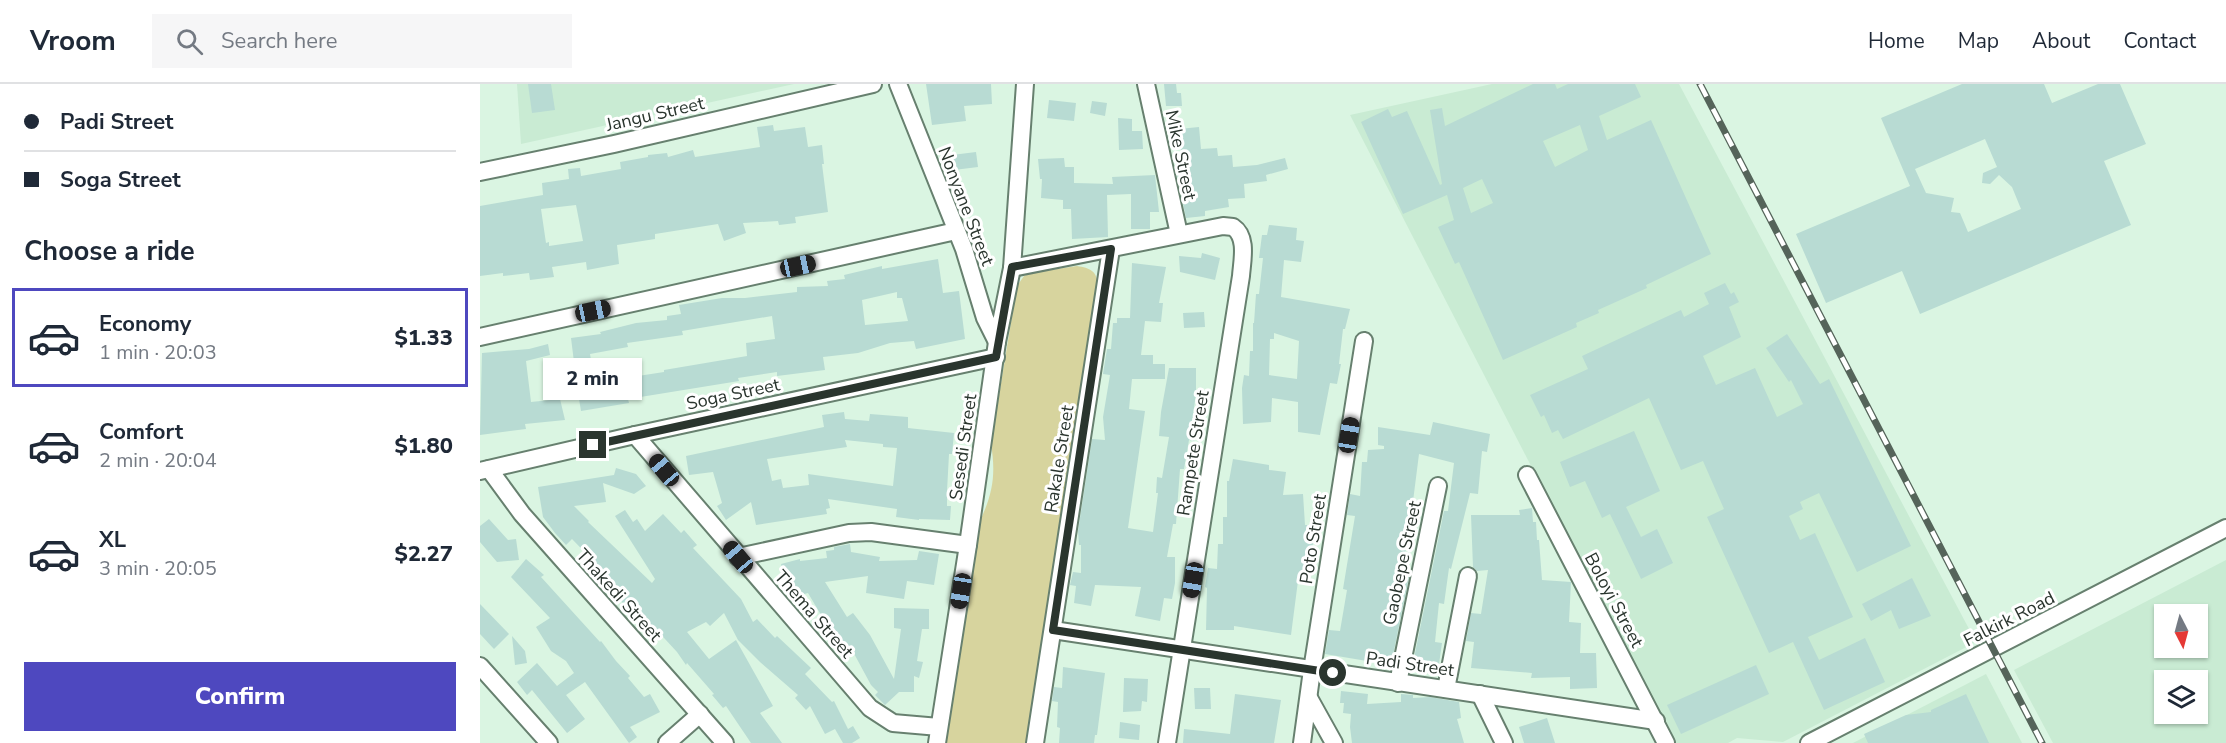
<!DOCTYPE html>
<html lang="en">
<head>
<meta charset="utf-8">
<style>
  body { margin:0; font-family:"Nunito Sans",sans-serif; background:#f6f6f7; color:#1f2937; height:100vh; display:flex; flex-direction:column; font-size:22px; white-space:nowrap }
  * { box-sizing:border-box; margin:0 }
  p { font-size:20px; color:#747a83 }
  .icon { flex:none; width:33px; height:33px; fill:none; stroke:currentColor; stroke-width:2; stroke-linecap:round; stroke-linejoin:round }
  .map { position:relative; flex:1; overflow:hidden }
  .sheet { display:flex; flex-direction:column; background:#fff; width:480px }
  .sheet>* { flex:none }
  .guide { display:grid; align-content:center; height:132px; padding:0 24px; background:#fff }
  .needle { width:39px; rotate:174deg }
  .tools { position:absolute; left:1674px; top:520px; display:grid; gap:12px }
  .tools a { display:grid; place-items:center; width:54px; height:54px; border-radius:0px; background:#fff; box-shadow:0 2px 4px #0004; font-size:30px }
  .end { position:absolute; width:27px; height:27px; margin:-14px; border:8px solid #2a352e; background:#fff; box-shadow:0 0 0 3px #fff }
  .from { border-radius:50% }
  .bubble { position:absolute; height:42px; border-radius:0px; background:#fff; box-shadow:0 2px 4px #0004; font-size:20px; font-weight:800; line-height:42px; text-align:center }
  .car { position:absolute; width:18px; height:36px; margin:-18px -9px; border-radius:8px; box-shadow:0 0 4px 2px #0007; background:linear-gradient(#222 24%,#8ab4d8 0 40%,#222 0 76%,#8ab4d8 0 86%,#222 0) }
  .guide b { display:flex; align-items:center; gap:21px; height:57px; font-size:22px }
  .guide b+b { border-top:2px solid #e0e1e3 }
  .guide i { width:15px; height:15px; background:#1f2937 }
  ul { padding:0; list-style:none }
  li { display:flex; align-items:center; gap:18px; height:99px; margin:0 12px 9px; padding:0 12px; border:3px solid transparent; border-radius:0px }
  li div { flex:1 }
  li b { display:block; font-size:22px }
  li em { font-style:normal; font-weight:800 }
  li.active { border-color:#4e48bf }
  li>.icon { width:54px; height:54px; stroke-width:1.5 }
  h2 { padding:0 24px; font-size:27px; line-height:72px }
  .primary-button { display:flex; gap:12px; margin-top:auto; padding:12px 24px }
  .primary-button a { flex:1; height:69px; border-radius:0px; background:#4e48bf; color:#fff; font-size:24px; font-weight:800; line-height:69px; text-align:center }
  header { display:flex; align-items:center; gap:36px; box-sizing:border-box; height:84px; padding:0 30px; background:#fff; border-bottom:2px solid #e0e1e3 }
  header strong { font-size:28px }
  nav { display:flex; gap:33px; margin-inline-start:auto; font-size:21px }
  .search { width:420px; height:54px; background:#f6f6f7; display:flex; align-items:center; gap:15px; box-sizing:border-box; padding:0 21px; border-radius:0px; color:#747a83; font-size:22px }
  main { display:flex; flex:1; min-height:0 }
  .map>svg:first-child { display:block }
</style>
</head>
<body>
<header>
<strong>Vroom</strong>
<div class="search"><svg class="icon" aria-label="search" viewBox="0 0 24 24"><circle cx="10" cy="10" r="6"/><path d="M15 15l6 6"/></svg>Search here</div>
<nav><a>Home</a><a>Map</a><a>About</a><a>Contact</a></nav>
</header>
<main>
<section class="sheet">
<div class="guide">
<b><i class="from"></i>Padi Street</b>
<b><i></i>Soga Street</b>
</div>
<h2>Choose a ride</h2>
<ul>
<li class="active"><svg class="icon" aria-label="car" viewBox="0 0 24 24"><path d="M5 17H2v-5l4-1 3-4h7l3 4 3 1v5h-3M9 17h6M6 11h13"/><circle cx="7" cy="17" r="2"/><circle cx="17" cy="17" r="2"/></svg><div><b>Economy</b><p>1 min · 20:03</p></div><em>$1.33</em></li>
<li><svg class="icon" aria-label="car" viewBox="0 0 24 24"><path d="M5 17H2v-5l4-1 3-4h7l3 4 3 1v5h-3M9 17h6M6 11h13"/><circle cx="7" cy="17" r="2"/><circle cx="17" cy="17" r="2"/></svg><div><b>Comfort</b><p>2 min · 20:04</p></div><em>$1.80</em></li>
<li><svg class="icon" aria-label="car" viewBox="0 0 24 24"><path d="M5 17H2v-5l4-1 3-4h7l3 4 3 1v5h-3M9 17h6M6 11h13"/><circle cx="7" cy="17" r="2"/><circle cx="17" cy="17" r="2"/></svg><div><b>XL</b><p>3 min · 20:05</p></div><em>$2.27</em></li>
</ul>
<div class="primary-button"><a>Confirm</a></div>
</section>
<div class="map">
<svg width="1746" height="659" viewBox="0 0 1746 659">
  <rect width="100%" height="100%" fill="#daf5e2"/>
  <g fill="#c9ebd3" fill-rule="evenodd">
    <polygon points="37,0 314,0 41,60"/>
    <polygon points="1012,0 1199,0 1496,558 1303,658 1257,654 1248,659 1194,659 870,31"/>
    <path d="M1746,476V659H1573L1534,586ZM1684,531H1718V564H1684ZM1684,597H1718V630H1684Z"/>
    <polygon points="1506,590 1542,659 1373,659"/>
  </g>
  <path fill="#d7d49e" d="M597,182C610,184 617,187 618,201L546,659H466L500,437C513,409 516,390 511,360L537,202L544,192L551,189Z"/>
  <g fill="#b8dbd3" fill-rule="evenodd">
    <polygon points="48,0 71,0 75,26 52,29"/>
    <polygon points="446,0 511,0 512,20 484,22 486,37 452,41"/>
    <polygon points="684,0 696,0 697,9 701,9 702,22 686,22"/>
    <path d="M1053,0H1075L1077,5L1088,0H1155L1161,13L1119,32L1127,56L1171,36L1231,170L1166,201L1167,204L1118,226L1119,229L1096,239L1097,243L1023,276L979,178L975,180L958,143L974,136L967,111L923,130L881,38L908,25L912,33L927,27L960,101L962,100L950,26L962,24L965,42ZM1100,41L1108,66L1075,83L1063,57ZM1002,95L1013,119L991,129L983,104Z"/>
    <path d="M1482,0H1564L1572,19L1618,0H1640L1666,60L1624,77L1651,141L1440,230L1422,187L1346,219L1316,150L1430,102L1401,34ZM1505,55L1517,83L1503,89L1502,99L1510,100L1519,91L1532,103L1541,125L1488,148L1480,129L1471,128L1474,114L1446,109L1435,85Z"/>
    <polygon points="569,16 596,19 594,37 567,34"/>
    <polygon points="612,17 627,19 625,32 610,29"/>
    <polygon points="638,34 652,35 652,47 662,47 663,65 639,66"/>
    <path d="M293,41L294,47L325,43L328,63L342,61L344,80H342L348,128L315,133L316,139L299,141L298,137L263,139L266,149L244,157L238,140L175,150V155L137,161L139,180L107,186L106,178L72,183L74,193L50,196L49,189L23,192V189L0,192V122L63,111L62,99L89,95L88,85L100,84L101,92L141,85L140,78L168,73V71L187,69L188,73L213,66L215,73L280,63L277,43ZM96,121L103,157L69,162V158L66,159L61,125Z"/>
    <polygon points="719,43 721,65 737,64 738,72 752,71 753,83 777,81 805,74 808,85 786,91 787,97 764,100 765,114 748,115 749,123 725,127 725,132 706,134 697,90 699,90 698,68 701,68 699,45"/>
    <polygon points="496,68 498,83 474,86 472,71"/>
    <polygon points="584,74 585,83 594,83 594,99 633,100 632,93 675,91 679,128 670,128 670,145 651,145 651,110 627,111 628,153 592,155 591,125 583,125 583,116 561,114 562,95 560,95 558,75"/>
    <path d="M789,141L817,144L816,156L824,157L821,178L804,176L801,213L870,225L865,245H863L859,280H861L857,300L850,299L840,351L818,348V318L792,314L791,338L763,340L762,304L764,291L769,292L770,267H773V239H774L776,210H779L783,174H779L782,151H787ZM794,249L819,257L817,295L789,291L790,255H794Z"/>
    <polygon points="722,169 740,174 735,196 700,188 699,172 721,174"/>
    <path d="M458,175L463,209L479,207L485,255L436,265L434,257L410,259L378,269L343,273L345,286L297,292V288L258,294L259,297L148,315L149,319L101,327L98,309H103L102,306L106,304L158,297V292L184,288V286L267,272L266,259L295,255L292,232L202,247L203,251L147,259L148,263L110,270L111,276L94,278L91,254L121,250L120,248L156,239L187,236V232L201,230L199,221L242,214H265L317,208V203L348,202L347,197L365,195L364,191L402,182V185ZM417,208V214H422L428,237L385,241L382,216Z"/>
    <polygon points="652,179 686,183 679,219 683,219 681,238 665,237 661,271 673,271 673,280 685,280 685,295 652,295 649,325 665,327 648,444 673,448 678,409 676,409 677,393 682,394 689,353 679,352 681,328 689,284 716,284 716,310 712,337 717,337 714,357 709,356 704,385 700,385 696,440 693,440 687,473 695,473 695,499 692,515 684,514 680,537 655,532 661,503 615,501 611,522 594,519 596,502 590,501 593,488 601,489 601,461 599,461 598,447 612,355 625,356 623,333 630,291 623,290 627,265 631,265 633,239 637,239 637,234 650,234"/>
    <polygon points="1245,199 1251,210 1254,208 1259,218 1249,223 1261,253 1223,272 1236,301 1275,284 1297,333 1323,320 1311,296 1309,298 1286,264 1307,250 1340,300 1349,295 1431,462 1377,488 1339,409 1320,418 1323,425 1309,432 1320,456 1335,449 1373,533 1328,553 1339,576 1385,554 1405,598 1344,626 1313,558 1289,569 1227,433 1244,425 1223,377 1201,386 1169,314 1083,355 1078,346 1072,349 1064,331 1061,333 1050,311 1108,285 1102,272 1201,226 1204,233 1229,220 1224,209"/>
    <polygon points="724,228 725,243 704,244 703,229"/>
    <polygon points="68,260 70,271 46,277 51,318 80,315 85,336 45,340 46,345 0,351 2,269 49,265"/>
    <path d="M364,328L365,335L389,337L390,330L428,333V344L474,349L472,370H469L467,407V422H471L470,436L439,435V436L416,433L417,425L348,415L350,424L346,425L347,430L276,441L271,418L246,436L237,422L242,419L233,388L209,391L206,372L344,343L342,331ZM365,356L403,360V363L417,364L413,402L328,390L329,401L303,404L301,395L292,397L287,375L367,363Z"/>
    <polygon points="953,338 1010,350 1007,368 1002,367 998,410 990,409 971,485 969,484 964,520 959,519 955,558 962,559 958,587 932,584 964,427 968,427 974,379 939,370 930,441 928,440 923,492 929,493 911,581 845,570 849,546 860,547 867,506 863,505 875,432 867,431 870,410 880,412 882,378 887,378 888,366 904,365 904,362 898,361 898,343 950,351"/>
    <polygon points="1154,347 1180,407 1146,423 1161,453 1177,445 1193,479 1161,495 1130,430 1122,434 1105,397 1090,403 1080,378"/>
    <polygon points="753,375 789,381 789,386 806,388 803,411 823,410 825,441 833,441 835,458 833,458 830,490 819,489 811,551 754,542 754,546 726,546 727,504 725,503 728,484 737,485 738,460 743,460 743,433 747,433 747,397 749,397"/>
    <polygon points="136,384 156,390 166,402 154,410 123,399 126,418 94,422 109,437 108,438 172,499 175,495 135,432 145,426 153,438 157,435 165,447 183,430 201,449 204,446 217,461 213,464 261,515 273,538 277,535 295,554 297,552 331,584 325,590 352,618 354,617 368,645 373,642 380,654 372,659 363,659 355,645 345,650 330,622 326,626 315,614 318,611 280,578 258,556 244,529 230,542 226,538 207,548 229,575 256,556 293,622 280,629 302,659 271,659 246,622 243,624 232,611 234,610 207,579 206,581 197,568 173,542 166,548 154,534 133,506 134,505 124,488 92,455 86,461 75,449 63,433 58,403 134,391"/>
    <polygon points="1052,424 1053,438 1056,438 1057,456 1059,456 1062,496 1091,498 1089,538 1101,539 1100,569 1116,569 1117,604 1090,605 1090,593 1051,594 1052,589 991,584 994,558 986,557 991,529 1001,530 1008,486 997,487 993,483 991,431 1040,431 1039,426"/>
    <polygon points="9,435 28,456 36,455 39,476 17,478 0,458 0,442"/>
    <polygon points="370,460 371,468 400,473 399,477 437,476 439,467 459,470 454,501 427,497 424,515 386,509 388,492 345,498 367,533 373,529 390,551 414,595 421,545 414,544 414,524 449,525 449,545 442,545 437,577 443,578 439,594 434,592 434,608 419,608 405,621 395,611 398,608 391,601 371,564 365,568 349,547 350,546 328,509 310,514 301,480 320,475 320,477 347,474 346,467 354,466 354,463"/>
    <polygon points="46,475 64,491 61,493 120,558 121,557 136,577 150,592 148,594 164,613 170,610 180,628 150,643 157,653 149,659 105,598 86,611 105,635 87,649 52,606 47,611 37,598 57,579 77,602 94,589 86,577 71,567 56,543 70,534 31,493"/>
    <polygon points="1432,494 1451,532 1419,545 1411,526 1391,537 1382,520"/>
    <polygon points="0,520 29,550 14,565 0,550"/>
    <polygon points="32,552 45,567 47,579 35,581"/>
    <polygon points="1276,581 1289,610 1201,650 1187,621"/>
    <polygon points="583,583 625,589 617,651 615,651 614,659 579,659 580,644 577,643 578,618 572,617 574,603 582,604"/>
    <polygon points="644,594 668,595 667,618 662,617 661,627 643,628"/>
    <polygon points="714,604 730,604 731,625 715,625"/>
    <polygon points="861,607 888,610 887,620 921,618 921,610 933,611 933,614 950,613 979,618 981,634 977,635 984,659 872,659 870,643 871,630 863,629 864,619 860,619"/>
    <polygon points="755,610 801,616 794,659 703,659 704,645 750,650"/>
    <polygon points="1486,610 1509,659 1388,659 1384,650 1426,631 1451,628 1451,626"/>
    <polygon points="1067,634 1075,659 1044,659 1039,643"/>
    <polygon points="640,638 660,641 659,656 639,654"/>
  </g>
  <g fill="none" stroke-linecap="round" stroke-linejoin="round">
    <g stroke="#67806f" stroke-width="20">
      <g id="minor">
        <polyline points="418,0 484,165 505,234 517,258"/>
        <polyline points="666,0 699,150"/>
        <polyline points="0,88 134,60 393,0"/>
        <path d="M532,184L743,142L753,143C768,153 762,177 761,192L687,659"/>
        <polyline points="0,253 476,147"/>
        <polyline points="155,351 390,624 413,639 459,643"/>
        <polyline points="9,385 42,430 245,659"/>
        <polyline points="0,387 155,351 516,273"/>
        <polyline points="1047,391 1186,659"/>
        <polyline points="258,473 369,449 391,448 488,461"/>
        <polyline points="573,546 1176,637"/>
        <polyline points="0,582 69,659"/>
        <polyline points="918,599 958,402"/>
        <polyline points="966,605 988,492"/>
        <polyline points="1000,610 1024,659"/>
        <polyline points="829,614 854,659"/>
        <polyline points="187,659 220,630"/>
        <polyline points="457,659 488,461 517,258 532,184 545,0"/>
        <polyline points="555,659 631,165"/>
        <polyline points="822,659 832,586 884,257"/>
        <polyline points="1329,659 1746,444"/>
      </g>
    </g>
    <use href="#minor" stroke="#fff" stroke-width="16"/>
    <g stroke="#55645a" stroke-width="7">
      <polyline id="rail" points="1220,0 1562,659"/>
    </g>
    <use href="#rail" stroke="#fff" stroke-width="4.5" stroke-dasharray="14" stroke-linecap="butt"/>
  </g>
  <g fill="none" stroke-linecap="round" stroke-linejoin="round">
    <polyline stroke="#2a352e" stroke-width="8" points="113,361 516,273 532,183 631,165 573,546 853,589"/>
  </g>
  <g text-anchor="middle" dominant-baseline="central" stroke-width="6" stroke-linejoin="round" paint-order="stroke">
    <g font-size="18" fill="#2a352e" stroke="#fff">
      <text transform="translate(175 30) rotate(-13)">Jangu Street</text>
      <text transform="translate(701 71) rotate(78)">Mike Street</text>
      <text transform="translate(486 122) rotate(69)">Nonyane Street</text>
      <text transform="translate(253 310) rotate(-12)">Soga Street</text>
      <text transform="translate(483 363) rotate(-82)">Sesedi Street</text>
      <text transform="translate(713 369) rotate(-81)">Rampete Street</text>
      <text transform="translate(579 375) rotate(-81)">Rakale Street</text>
      <text transform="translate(833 455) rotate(-81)">Poto Street</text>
      <text transform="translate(922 479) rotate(-78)">Gaobepe Street</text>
      <text transform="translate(139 511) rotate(48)">Thakedi Street</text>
      <text transform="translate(1134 516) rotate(62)">Boloyi Street</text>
      <text transform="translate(334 530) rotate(49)">Thema Street</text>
      <text transform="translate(1529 535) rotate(-27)">Falkirk Road</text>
      <text transform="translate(930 580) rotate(8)">Padi Street</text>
    </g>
  </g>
</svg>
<div class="tools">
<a><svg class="needle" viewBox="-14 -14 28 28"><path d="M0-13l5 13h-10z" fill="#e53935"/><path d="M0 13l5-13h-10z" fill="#747a83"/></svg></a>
<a><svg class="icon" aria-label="layers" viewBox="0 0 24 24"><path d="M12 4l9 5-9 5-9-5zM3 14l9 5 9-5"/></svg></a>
</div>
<i class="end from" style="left:853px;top:589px"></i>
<i class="end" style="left:113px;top:361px"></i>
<div class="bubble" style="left:63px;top:274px;width:99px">2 min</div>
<i class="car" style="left:318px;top:182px;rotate:78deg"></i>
<i class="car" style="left:113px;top:227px;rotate:78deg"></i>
<i class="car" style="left:869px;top:351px;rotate:9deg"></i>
<i class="car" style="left:184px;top:386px;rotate:320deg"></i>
<i class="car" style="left:258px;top:473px;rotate:320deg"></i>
<i class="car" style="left:713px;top:496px;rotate:189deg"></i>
<i class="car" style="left:481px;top:507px;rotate:189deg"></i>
</div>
</main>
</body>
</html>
